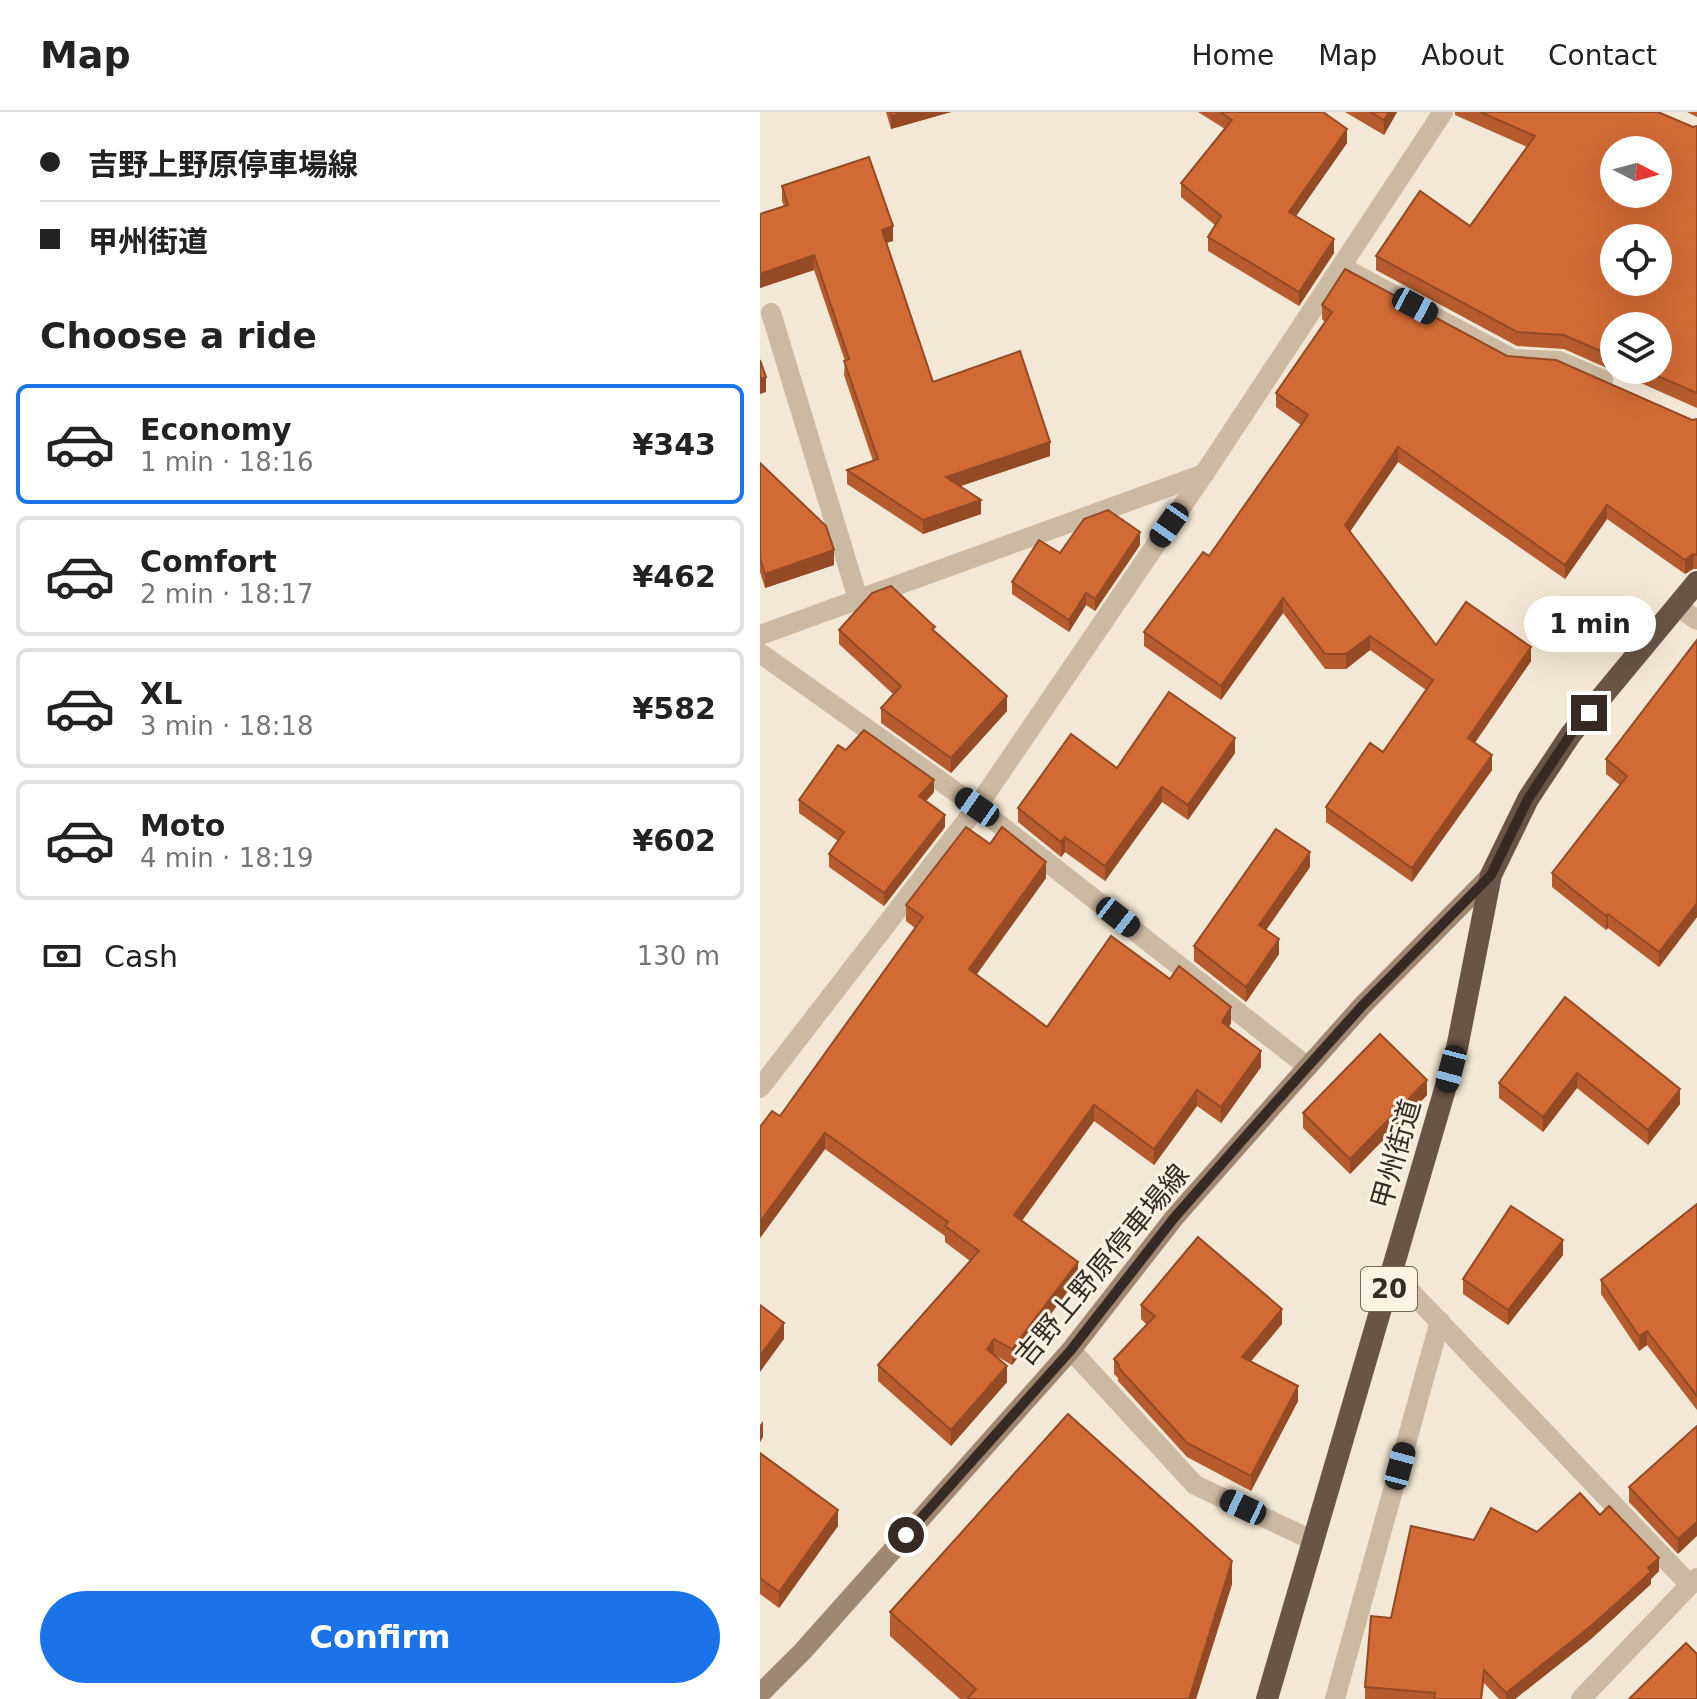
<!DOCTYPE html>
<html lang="en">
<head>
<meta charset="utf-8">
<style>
  body { margin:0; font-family:"DejaVu Sans","Noto Sans JP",sans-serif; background:#f6f6f6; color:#222; height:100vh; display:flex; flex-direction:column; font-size:30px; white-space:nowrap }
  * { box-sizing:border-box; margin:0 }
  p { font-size:26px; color:#767676 }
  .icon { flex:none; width:44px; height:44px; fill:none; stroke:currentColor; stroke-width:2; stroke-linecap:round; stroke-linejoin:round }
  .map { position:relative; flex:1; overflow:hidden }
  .sheet { display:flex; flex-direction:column; background:#fff; width:760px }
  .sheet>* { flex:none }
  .guide { display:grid; align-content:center; height:176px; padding:0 40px; background:#fff }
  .needle { width:52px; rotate:96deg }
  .tools { position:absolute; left:840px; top:24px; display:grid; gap:16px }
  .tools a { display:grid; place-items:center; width:72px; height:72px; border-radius:50%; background:#fff; box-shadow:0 8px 32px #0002; font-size:40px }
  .end { position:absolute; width:36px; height:36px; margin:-18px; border:10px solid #352b24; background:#fff; box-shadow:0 0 0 4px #fff }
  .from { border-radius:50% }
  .bubble { position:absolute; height:56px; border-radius:28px; background:#fff; box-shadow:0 8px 32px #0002; font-size:26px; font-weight:800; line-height:56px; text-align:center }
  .car { position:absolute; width:24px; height:48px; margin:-24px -12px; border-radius:10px; box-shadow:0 0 6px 2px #0007; background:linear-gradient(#222 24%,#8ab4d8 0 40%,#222 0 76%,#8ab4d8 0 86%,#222 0) }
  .guide b { display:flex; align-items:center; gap:28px; height:76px; font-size:30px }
  .guide b+b { border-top:2px solid #e0e0e0 }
  .guide i { width:20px; height:20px; background:#222 }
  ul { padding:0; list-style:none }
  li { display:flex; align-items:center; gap:24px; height:120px; margin:0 16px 12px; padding:0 24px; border:4px solid #e0e0e0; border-radius:12px }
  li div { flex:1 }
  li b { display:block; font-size:30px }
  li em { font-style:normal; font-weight:800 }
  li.on { border-color:#1a73e8 }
  li>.icon { width:72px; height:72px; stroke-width:1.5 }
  h2 { padding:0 40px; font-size:36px; line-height:96px }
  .pay { display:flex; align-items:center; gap:20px; height:88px; padding:0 40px; font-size:30px }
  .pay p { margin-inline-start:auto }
  .button { display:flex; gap:16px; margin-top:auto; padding:16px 40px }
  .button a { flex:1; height:92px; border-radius:48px; background:#1a73e8; color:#fff; font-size:32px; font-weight:800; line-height:92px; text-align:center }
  header { display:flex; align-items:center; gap:48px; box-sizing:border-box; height:112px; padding:0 40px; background:#fff; border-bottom:2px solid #e0e0e0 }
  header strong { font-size:38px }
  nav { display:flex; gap:44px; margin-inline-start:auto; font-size:28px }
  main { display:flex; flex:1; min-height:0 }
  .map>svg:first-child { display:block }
</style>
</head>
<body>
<header>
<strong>Map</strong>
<nav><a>Home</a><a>Map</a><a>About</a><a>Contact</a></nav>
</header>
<main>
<section class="sheet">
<div class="guide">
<b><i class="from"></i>吉野上野原停車場線</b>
<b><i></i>甲州街道</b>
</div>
<h2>Choose a ride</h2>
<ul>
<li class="on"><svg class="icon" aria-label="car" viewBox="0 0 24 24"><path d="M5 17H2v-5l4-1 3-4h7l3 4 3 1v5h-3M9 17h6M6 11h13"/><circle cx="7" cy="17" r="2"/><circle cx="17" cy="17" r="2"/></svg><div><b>Economy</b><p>1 min · 18:16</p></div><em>¥343</em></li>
<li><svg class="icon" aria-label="car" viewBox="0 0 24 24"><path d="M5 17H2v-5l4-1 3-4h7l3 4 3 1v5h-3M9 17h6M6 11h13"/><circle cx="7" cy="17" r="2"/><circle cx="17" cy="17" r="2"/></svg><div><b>Comfort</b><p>2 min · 18:17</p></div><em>¥462</em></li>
<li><svg class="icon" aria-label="car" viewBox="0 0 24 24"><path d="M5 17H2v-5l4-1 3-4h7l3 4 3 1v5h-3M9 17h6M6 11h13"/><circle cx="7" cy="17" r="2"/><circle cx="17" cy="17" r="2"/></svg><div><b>XL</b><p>3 min · 18:18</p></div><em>¥582</em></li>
<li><svg class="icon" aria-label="car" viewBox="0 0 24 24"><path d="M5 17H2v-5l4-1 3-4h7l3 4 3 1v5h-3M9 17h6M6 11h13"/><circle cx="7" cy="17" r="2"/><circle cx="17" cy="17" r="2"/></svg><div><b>Moto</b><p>4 min · 18:19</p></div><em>¥602</em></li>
</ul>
<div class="pay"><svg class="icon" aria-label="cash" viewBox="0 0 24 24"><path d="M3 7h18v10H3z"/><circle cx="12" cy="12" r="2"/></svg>Cash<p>130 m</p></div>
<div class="button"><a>Confirm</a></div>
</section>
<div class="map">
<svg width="937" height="1587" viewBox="0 0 937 1587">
  <rect width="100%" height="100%" fill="#f3e8d6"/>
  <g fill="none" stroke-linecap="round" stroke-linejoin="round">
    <g stroke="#ccb9a1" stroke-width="20">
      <polyline points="582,155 753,247 799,249 843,268"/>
      <polyline points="0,523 444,362"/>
      <polyline points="311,1238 435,1373 554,1429"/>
      <polyline points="821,1587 930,1473"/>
    </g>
    <g stroke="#ccb9a1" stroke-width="20">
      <polyline points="11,201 98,487"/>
      <polyline points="917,494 937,508"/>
      <polyline points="0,541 217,695 548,955"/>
      <polyline points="0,976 217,695 444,362 683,0"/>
      <polyline points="633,1161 930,1473 937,1466"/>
      <polyline points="575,1587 680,1209"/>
    </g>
    <polyline stroke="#9f8772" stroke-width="20" points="0,1582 43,1539 311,1238 414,1106 527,978 602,894 731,763"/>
    <polyline stroke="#685547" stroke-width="22" points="507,1587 697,936 731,763 768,687 811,622 937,470"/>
  </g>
  <g fill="#b55b2e" fill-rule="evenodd">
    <polygon points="126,0 191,0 131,17"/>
    <polygon points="438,0 563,0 587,31 536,104 574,141 539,194 448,139 448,125 455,113 421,85 421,71 465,17"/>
    <polygon points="585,0 637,0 624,23"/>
    <path d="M695,0H898L933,15L937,14V296L804,237L757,234L616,158V144L710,114L767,35L695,3ZM854,214L898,258H854Z"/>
    <polygon points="927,0 937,0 937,5"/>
    <polygon points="22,74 133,129 126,131 173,270 290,344 200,374 221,402 163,422 87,372 87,358 113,349 84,263 85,249 54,158 0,176 0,102 24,94 22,89"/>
    <polygon points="562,193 747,244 932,308 937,307 937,457 933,457 925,462 847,407 805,467 638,350 590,419 676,533 771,549 714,631 732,658 652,770 566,710 566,695 623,640 666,578 610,538 586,557 565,557 523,501 461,588 384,534 384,520 449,444 541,313 516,295 516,281 565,210 562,207"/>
    <polygon points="0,351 74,453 5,476 0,460"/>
    <polygon points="380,433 335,499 326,493 309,520 252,482 252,470 300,441"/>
    <polygon points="79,518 175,519 247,599 191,661 121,611 121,596 133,582 79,532"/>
    <polygon points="937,528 937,805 899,855 848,816 846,818 792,775 792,761 860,673 846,662 846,647"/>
    <polygon points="86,638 174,680 166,689 185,715 124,794 69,755 69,742 78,729 39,701 39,688"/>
    <polygon points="475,641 428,708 402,690 345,769 305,740 301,745 258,710 258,696 357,656"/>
    <polygon points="230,732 286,766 216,863 287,915 471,911 469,915 501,955 461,1011 437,994 394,1053 334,1009 262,1109 318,1166 252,1253 236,1244 247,1270 191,1334 118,1269 118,1253 210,1149 185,1130 185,1124 65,1037 0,1126 0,1015 20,1004 155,816 146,809 146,793"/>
    <polygon points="550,755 506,818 519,842 486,890 434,849 434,834"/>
    <polygon points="805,885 920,992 888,1033 817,976 783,1020 739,986 739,971"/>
    <polygon points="667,983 590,1062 543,1016 543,1001"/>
    <polygon points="937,1092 937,1298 887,1233 879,1239 841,1182 841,1168"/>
    <polygon points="803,1143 748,1213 703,1182 703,1167"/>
    <polygon points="381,1193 522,1212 491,1249 538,1289 491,1379 427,1345 358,1269 358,1266 354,1262 354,1247 387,1213 381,1207"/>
    <polygon points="937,1314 918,1442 869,1390 869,1375"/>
    <polygon points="0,1341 78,1414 19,1496 0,1482"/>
    <polygon points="840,1403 899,1459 891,1467 891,1472 831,1527 755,1587 739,1587 724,1571 722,1587 605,1587 605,1575 631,1506 777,1420"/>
    <polygon points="472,1472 436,1587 200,1587 130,1524 130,1500"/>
  </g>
  <g fill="#934a25">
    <polygon points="144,0 191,0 131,17 131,4"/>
    <polygon points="629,0 637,0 624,23 624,8"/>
    <polygon points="587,17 587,31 529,114 529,100"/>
    <polygon points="133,114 133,129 122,132 122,118"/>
    <polygon points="574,127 574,141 539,194 539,180"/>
    <polygon points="54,143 54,158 0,176 0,162"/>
    <polygon points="6,265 6,280 0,282 0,267"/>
    <polygon points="290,330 290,344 186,379 186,365"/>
    <polygon points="638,335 638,350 585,427 585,413"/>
    <polygon points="221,388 221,402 163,422 163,408"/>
    <polygon points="847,393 847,407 805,467 805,453"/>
    <polygon points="380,420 380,433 335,499 335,487"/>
    <polygon points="74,438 74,453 5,476 5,462"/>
    <polygon points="933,442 933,457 925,462 925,448"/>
    <polygon points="326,481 326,493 309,520 309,508"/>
    <polygon points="523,486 523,501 461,588 461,574"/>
    <polygon points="610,524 610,538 586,557 586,542"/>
    <polygon points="771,535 771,549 708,641 708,626"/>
    <polygon points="247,584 247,599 191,661 191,646"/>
    <polygon points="475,626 475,641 428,708 428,693"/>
    <polygon points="732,643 732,658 652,770 652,756"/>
    <polygon points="174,668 174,680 159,697 159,684"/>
    <polygon points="402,675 402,690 345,769 345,754"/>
    <polygon points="185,703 185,715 124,794 124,781"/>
    <polygon points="305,725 305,740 301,745 301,730"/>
    <polygon points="550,740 550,755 499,828 499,813"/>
    <polygon points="286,750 286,766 209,873 209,857"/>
    <polygon points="937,791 937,805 899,855 899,840"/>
    <polygon points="848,802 848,816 846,818 846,804"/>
    <polygon points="519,827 519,842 486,890 486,875"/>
    <polygon points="471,895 471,911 462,926 462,910"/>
    <polygon points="501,939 501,955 461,1011 461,995"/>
    <polygon points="817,961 817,976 783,1020 783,1005"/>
    <polygon points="667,968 667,983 590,1062 590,1047"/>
    <polygon points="920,977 920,992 888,1033 888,1018"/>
    <polygon points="437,978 437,994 394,1053 394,1037"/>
    <polygon points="334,993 334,1009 254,1119 254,1103"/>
    <polygon points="65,1021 65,1037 0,1126 0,1110"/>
    <polygon points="803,1128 803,1143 748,1213 748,1198"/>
    <polygon points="318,1150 318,1166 252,1253 252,1237"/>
    <polygon points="522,1197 522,1212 482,1260 482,1245"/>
    <polygon points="24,1211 24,1227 0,1260 0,1244"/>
    <polygon points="887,1219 887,1233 879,1239 879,1224"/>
    <polygon points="234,1227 234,1243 227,1237"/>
    <polygon points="247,1254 247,1270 191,1334 191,1318"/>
    <polygon points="538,1274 538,1289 491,1379 491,1364"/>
    <polygon points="3,1309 3,1325 0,1330 0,1313"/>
    <polygon points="78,1398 78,1414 19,1496 19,1480"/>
    <polygon points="937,1410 937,1424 918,1442 918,1427"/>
    <polygon points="899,1446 899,1459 891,1467 891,1472 831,1527 755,1587 746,1587 746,1581"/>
    <polygon points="472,1449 472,1472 436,1587 429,1587"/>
  </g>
  <g fill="#d26a35" stroke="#934a25" stroke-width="2" fill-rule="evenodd">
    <polygon points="130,0 144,0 131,4"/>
    <polygon points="460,0 563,0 587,17 529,100 574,127 539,180 448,125 461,104 421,71 472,8"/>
    <polygon points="610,0 629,0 624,8"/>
    <path d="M720,0H898L933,15L937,14V281L884,258H898V214H854V245L804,223L757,220L616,144L660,79L710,114L775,24ZM854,38H898V82H854ZM854,126H898V170H854Z"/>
    <polygon points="109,45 133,114 122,118 173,270 260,239 290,330 186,365 221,388 163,408 87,358 118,347 84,249 89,247 54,143 0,162 0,102 28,93 22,74"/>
    <polygon points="585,157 747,244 796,248 932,308 937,307 937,443 933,442 925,448 847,393 805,453 638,335 585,413 676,533 706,490 771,535 708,626 732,643 652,756 566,695 610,631 623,640 673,568 610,524 586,542 565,542 523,486 461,574 384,520 443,440 449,444 548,303 516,281 572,200 562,193"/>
    <polygon points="0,248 6,265 0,267"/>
    <polygon points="0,351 66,414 74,438 5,462 0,446"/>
    <polygon points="348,398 380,420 335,487 326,481 309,508 252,470 279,428 300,441 324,407"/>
    <polygon points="131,474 175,515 172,517 247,584 191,646 121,596 141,574 79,518 112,481"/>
    <polygon points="937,528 937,791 899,840 848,802 846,804 792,761 867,664 846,647"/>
    <polygon points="409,580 475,626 428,693 402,675 345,754 305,725 301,730 258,696 311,622 357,656"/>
    <polygon points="104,618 174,668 159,684 185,703 124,781 69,742 84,720 39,688 78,633 86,638"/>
    <polygon points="206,715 230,732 242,715 286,750 209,857 287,915 351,824 410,867 419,854 471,895 462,910 501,939 461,995 437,978 394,1037 334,993 254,1103 318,1150 252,1237 234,1227 227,1237 247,1254 191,1318 118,1253 219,1139 185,1114 188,1110 65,1021 0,1110 0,1015 12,999 20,1004 163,805 146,793"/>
    <polygon points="516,717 550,740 499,813 519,827 486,875 434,834"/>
    <polygon points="805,885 920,977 888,1018 817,961 783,1005 739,971"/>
    <polygon points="620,922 667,968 590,1047 543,1001"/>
    <polygon points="937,1092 937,1284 887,1219 879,1224 841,1168"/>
    <polygon points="751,1094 803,1128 748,1198 703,1167"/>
    <polygon points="438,1125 522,1197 482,1245 538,1274 491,1364 427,1331 358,1255 359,1253 354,1247 395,1204 381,1193"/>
    <polygon points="0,1193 24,1211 0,1244"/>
    <polygon points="308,1302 472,1449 429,1587 207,1587 216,1577 130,1500"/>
    <polygon points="937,1314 937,1410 918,1427 869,1375"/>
    <polygon points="0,1341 78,1398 19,1480 0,1466"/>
    <polygon points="820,1381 840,1403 849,1394 899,1446 888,1456 891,1460 831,1514 746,1581 724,1558 721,1587 674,1587 675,1581 605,1575 611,1504 631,1506 651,1414 714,1428 731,1396 777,1420"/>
    <polygon points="926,1531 937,1542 937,1587 869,1587"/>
  </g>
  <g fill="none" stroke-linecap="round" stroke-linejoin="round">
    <polyline stroke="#352b24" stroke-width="10" points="146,1423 311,1238 414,1106 508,999 602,894 731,763 768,687 811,622 829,601"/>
  </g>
  <g text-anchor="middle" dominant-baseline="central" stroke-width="6" stroke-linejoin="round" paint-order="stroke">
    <rect fill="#fbf2e2" stroke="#70675d" stroke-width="2" x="601" y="1155" width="56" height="44" rx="6"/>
    <g font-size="26" font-weight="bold" fill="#352b24">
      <text x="629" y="1177">20</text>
    </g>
    <g font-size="28" fill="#352b24" stroke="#fbf2e2">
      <text transform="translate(636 1042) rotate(-74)">甲州街道</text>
      <text transform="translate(342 1153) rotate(-50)">吉野上野原停車場線</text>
    </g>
  </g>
</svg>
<div class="tools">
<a><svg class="needle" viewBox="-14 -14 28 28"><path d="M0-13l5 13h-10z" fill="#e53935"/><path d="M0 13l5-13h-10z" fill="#767676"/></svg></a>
<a><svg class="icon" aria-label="locate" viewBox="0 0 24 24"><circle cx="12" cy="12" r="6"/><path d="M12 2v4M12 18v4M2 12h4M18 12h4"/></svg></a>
<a><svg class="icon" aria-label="layers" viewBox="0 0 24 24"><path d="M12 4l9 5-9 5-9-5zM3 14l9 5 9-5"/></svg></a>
</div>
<i class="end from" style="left:146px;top:1423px"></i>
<i class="end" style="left:829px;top:601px"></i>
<div class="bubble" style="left:764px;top:484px;width:132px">1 min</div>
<i class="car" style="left:655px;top:194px;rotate:118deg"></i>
<i class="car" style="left:409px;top:413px;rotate:215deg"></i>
<i class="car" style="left:217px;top:695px;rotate:305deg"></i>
<i class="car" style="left:358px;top:805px;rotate:128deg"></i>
<i class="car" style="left:691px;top:957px;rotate:195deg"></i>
<i class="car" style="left:640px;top:1354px;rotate:15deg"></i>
<i class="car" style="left:483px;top:1395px;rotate:295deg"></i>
</div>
</main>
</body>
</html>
